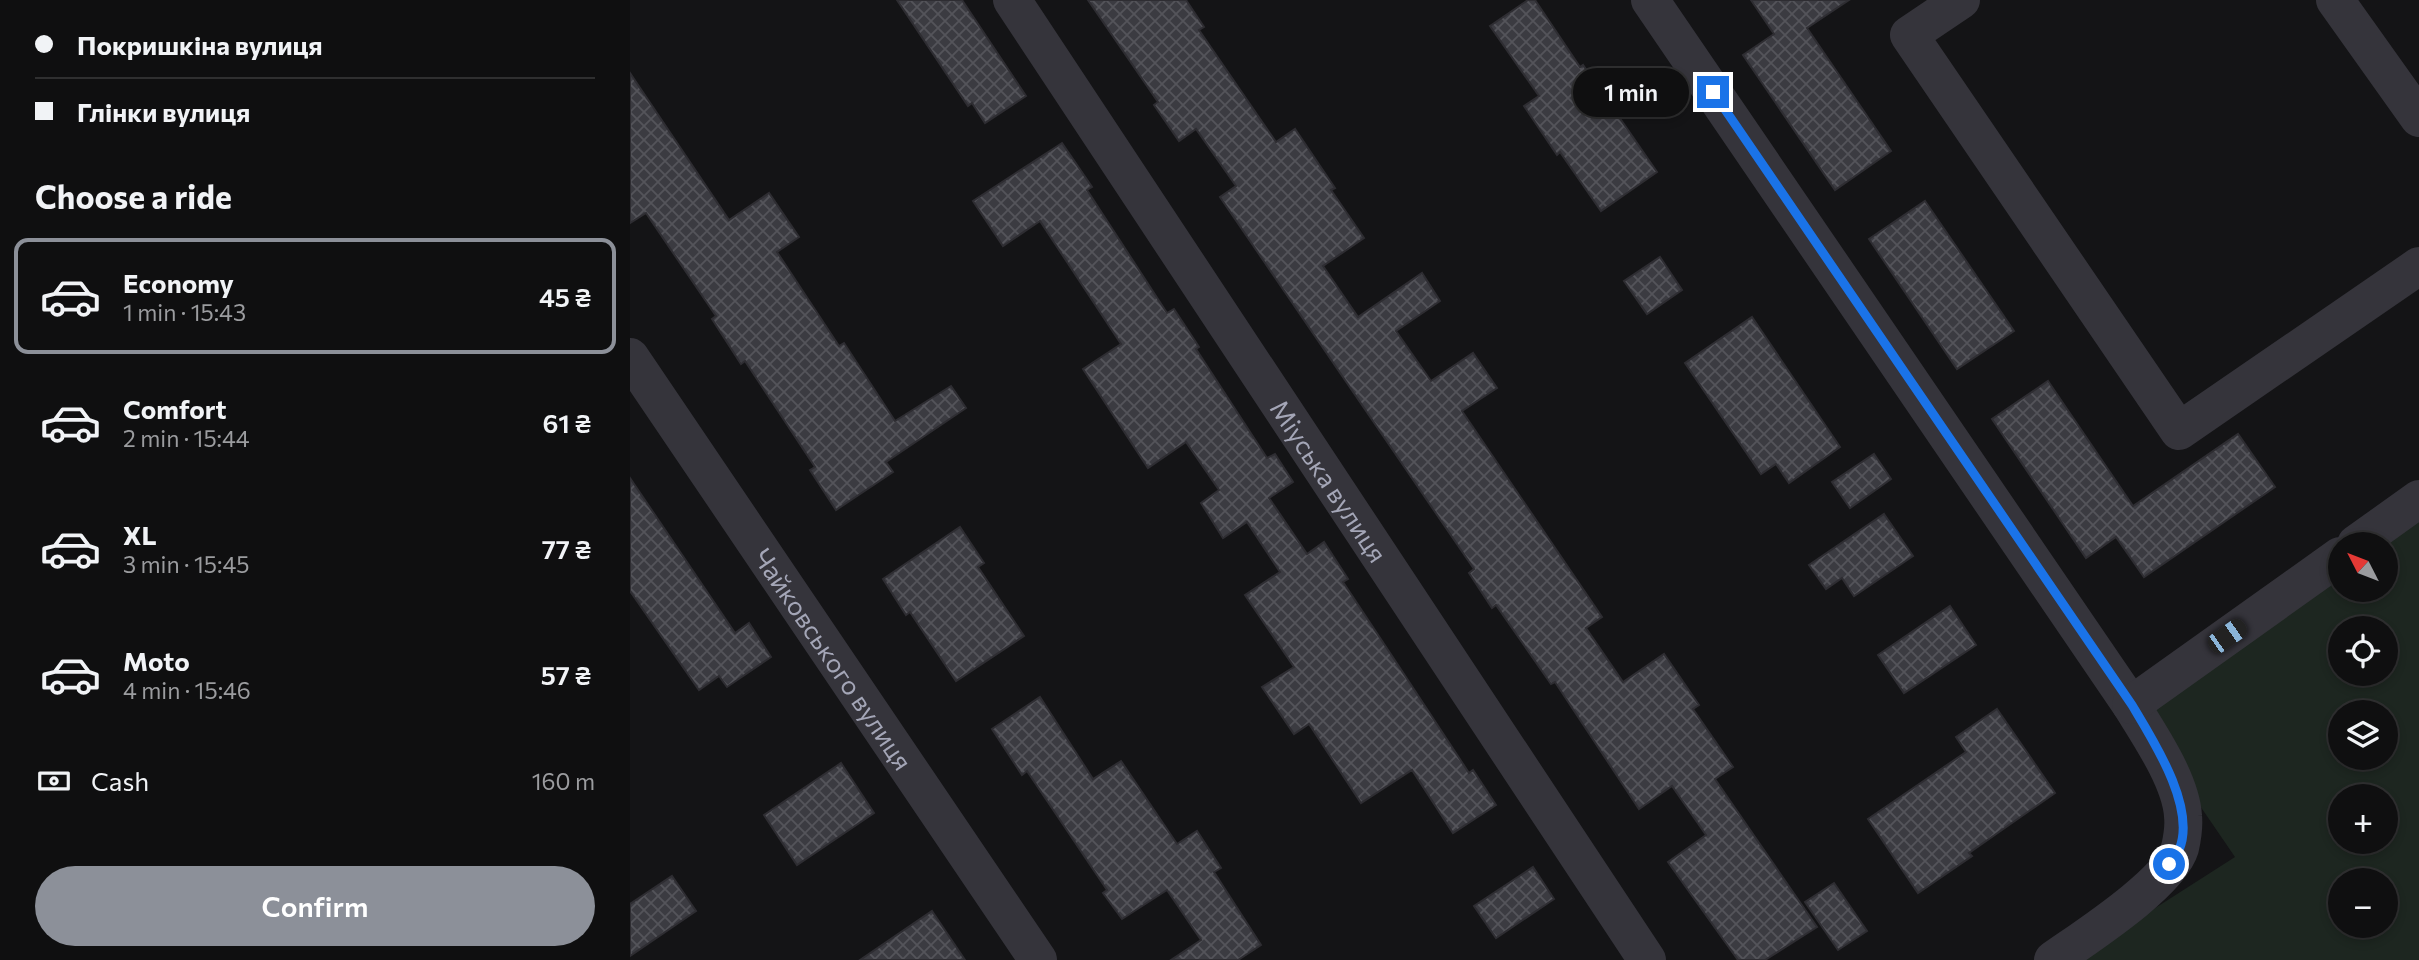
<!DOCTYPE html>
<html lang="en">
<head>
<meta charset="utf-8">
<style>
  body { margin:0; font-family:Commissioner,sans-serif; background:#1d1d1e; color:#f1f3f6; height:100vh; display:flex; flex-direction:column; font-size:26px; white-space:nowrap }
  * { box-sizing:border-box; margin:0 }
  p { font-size:23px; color:#9b9c9f }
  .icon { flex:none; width:38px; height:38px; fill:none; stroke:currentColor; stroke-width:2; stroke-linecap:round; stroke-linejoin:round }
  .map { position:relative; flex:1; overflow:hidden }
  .sheet { display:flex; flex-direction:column; background:#0f0f10; width:630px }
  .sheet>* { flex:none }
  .top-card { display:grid; align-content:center; height:154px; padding:0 35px; background:#0f0f10 }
  .needle { width:46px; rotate:312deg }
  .buttons { position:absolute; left:1698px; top:532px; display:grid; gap:14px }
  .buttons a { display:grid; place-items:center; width:70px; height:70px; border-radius:50%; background:#0f0f10; box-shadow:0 4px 10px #0003,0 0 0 2px #2f2f30; font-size:35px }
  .end { position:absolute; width:32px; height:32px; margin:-16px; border:9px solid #1a73e8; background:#fff; box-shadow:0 0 0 4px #fff }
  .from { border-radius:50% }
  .bubble { position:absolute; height:49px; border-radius:24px; background:#0f0f10; box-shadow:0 4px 10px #0003,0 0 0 2px #2f2f30; font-size:23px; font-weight:600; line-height:49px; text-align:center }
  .car { position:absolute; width:21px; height:42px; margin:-21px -10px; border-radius:9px; box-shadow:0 0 5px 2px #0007; background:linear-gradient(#222 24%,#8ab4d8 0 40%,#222 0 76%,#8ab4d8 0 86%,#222 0) }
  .top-card b { display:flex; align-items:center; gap:24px; height:66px; font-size:26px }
  .top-card b+b { border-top:2px solid #2f2f30 }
  .top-card i { width:18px; height:18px; background:#f1f3f6 }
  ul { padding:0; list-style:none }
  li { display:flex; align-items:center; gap:21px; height:116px; margin:0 14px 10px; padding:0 21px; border:4px solid transparent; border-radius:14px }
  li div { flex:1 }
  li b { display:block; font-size:26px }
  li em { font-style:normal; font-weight:600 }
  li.selected { border-color:#8c9099 }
  li>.icon { width:63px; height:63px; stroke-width:1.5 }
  h2 { padding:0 35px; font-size:32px; line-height:84px }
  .pay { display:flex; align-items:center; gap:18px; height:77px; padding:0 35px; font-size:26px }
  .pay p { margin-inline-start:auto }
  .cta { display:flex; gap:14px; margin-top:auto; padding:14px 35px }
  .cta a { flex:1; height:80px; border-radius:42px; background:#8c9099; color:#fff; font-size:28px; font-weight:600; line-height:80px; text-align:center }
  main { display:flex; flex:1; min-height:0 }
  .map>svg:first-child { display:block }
</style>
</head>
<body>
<main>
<section class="sheet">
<div class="top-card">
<b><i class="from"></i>Покришкіна вулиця</b>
<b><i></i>Глінки вулиця</b>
</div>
<h2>Choose a ride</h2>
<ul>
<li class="selected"><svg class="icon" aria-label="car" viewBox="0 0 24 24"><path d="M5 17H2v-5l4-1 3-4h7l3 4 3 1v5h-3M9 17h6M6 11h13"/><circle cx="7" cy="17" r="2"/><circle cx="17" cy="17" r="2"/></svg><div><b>Economy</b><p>1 min · 15:43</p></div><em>45 ₴</em></li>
<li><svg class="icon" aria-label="car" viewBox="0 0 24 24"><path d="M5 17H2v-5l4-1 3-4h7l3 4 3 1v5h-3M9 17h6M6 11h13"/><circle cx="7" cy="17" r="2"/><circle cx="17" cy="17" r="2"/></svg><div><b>Comfort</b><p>2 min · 15:44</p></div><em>61 ₴</em></li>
<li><svg class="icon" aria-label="car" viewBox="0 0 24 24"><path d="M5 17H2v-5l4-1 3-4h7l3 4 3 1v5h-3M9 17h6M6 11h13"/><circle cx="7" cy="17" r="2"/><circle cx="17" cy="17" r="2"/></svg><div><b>XL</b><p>3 min · 15:45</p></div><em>77 ₴</em></li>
<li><svg class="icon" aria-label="car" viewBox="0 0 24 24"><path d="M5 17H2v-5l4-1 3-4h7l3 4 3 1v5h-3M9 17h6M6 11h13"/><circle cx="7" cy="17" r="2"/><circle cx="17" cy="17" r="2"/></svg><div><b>Moto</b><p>4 min · 15:46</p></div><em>57 ₴</em></li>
</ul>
<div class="pay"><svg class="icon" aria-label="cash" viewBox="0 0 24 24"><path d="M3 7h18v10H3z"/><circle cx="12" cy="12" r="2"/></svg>Cash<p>160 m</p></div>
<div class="cta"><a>Confirm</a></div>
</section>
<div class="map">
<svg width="1789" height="960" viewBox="0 0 1789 960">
  <defs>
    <pattern id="building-cross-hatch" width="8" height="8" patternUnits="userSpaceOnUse" patternTransform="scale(1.75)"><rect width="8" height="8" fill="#3b3b41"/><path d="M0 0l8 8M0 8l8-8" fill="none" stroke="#54545a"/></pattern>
  </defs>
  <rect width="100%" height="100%" fill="#141416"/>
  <path fill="#1d2620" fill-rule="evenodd" d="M1789,499V960H1444L1605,857L1501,705L1710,556V590H1755V544ZM1710,628H1755V674H1710ZM1710,712H1755V758H1710ZM1710,796H1755V842H1710ZM1710,880H1755V926H1710Z"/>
  <g fill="url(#building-cross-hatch)" stroke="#2e2d32" stroke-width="2">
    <polygon points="267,0 332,0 396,96 355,123 342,103 338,106"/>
    <polygon points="458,0 556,0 574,27 569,30 646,142 665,129 705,188 701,190 734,238 693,266 728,317 792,273 810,301 766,331 801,381 843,353 867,388 832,411 972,617 956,628 993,682 1034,654 1069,705 1063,709 1103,767 1085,779 1187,927 1135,960 1108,960 1038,862 1076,835 1042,786 1009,809 925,682 921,684 866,605 862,608 839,573 844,569 590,197 606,186 566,129 549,141 524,105 528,102"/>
    <polygon points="898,0 905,0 950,67 953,65 1027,172 971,211 930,152 927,155 894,106 909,96 860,26"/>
    <polygon points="1121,0 1219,0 1177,28 1261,151 1205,190 1113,55 1144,34"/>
    <polygon points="0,73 99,220 139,193 169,237 147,252 209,346 214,343 265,421 321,386 336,408 256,462 263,472 206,510 180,470 185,467 115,361 111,364 82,319 86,316 16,213 0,223"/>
    <polygon points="432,143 462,187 457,190 537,313 544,309 569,347 566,349 637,458 645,454 663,482 639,498 677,554 694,542 718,579 713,582 768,665 839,773 843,770 866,805 823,833 782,770 731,803 679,724 664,734 632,687 664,667 615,595 650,572 617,522 593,538 571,503 589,490 556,442 518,468 453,369 491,344 410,221 373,246 343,201"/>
    <polygon points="1295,201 1384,331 1327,369 1239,239"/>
    <polygon points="1030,257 1052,290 1017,314 994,281"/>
    <polygon points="1122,317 1210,447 1159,483 1146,464 1131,474 1055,363"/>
    <polygon points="1418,381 1503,506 1608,434 1645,487 1514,577 1486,537 1456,558 1362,419"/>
    <polygon points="1244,454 1261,479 1220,508 1202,482"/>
    <polygon points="0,478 105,633 119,623 141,657 97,687 89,676 69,690 0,591"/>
    <polygon points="1254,514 1283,556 1224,596 1212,578 1196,589 1179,565"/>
    <polygon points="330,527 354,563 348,567 394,636 326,681 280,612 276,615 253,579"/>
    <polygon points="1320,606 1346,645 1274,693 1248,655"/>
    <polygon points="410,697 463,779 491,761 547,844 567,831 591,868 584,872 631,945 608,960 541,960 571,940 537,890 492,919 473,893 477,890 397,771 392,775 362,729"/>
    <polygon points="1367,709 1425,793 1339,853 1342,856 1288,893 1238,819 1336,752 1326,737"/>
    <polygon points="211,763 244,813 167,865 134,815"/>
    <polygon points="903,867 924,899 866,938 844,906"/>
    <polygon points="42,876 66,911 0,956 0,904"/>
    <polygon points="1204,883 1237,931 1208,950 1175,902"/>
    <polygon points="302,911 335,960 230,960"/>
  </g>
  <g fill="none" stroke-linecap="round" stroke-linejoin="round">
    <g stroke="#35343b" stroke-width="38">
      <path id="s1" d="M382,0L1017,960"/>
      <path d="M1020,0L1501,705C1519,734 1551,781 1553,816C1554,825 1552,839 1550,848C1539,884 1454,938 1423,960"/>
      <polyline points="1331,0 1279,35 1549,431 1789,266"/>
      <polyline points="1705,0 1789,118"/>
      <path id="s2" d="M0,357L408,960"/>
      <polyline points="1726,544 1789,499"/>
      <polyline points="1501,705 1710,556"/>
    </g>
  </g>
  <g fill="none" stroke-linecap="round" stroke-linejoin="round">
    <path stroke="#1a73e8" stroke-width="9" d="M1083,92L1502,705C1523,740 1567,808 1549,850C1547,855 1542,860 1539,864"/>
  </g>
  <g text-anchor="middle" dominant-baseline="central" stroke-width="6" stroke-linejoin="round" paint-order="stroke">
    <g font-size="26" fill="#a4a6b7" stroke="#0f0f11">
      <text stroke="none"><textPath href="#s1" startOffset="576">Міуська вулиця</textPath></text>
      <text stroke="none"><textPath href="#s2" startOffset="364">Чайковського вулиця</textPath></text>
    </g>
  </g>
</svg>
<div class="buttons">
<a><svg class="needle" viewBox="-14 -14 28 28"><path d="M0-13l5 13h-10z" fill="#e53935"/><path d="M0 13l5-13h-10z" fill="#9b9c9f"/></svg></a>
<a><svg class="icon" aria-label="locate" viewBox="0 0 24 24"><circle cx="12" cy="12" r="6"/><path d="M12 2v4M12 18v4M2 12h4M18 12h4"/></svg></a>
<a><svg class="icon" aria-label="layers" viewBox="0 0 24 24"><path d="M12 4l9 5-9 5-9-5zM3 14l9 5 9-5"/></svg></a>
<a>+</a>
<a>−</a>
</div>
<i class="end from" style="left:1539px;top:864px"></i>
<i class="end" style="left:1083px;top:92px"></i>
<div class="bubble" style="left:943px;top:68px;width:116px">1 min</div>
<i class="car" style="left:1597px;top:636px;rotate:55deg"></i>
</div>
</main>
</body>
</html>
